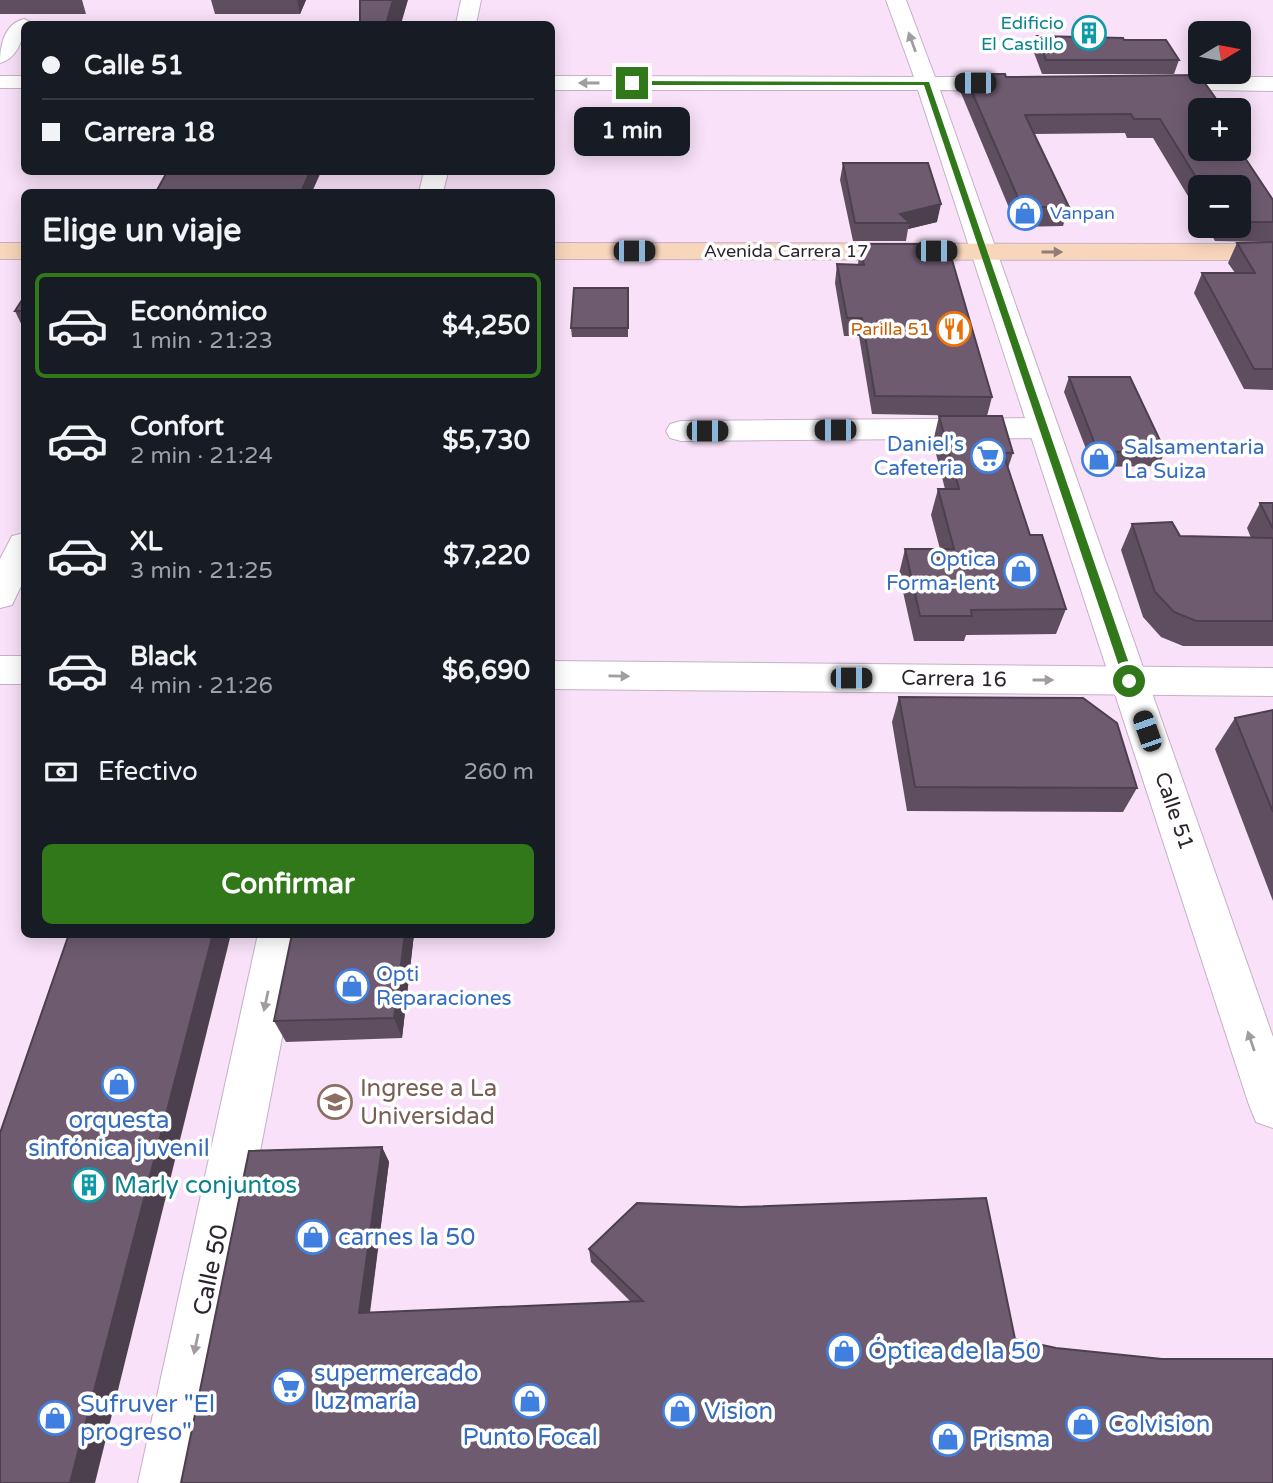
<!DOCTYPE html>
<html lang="es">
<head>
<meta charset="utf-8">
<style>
  body { margin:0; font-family:"Varela Round",sans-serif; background:#242831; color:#f1f3f6; height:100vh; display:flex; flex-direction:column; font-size:26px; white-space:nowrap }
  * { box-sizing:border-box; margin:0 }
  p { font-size:23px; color:#9ea1a6 }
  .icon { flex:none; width:38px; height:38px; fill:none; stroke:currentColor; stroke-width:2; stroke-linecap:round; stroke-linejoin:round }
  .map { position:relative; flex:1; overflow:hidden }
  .sheet { position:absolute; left:21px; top:189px; width:534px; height:749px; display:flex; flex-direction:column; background:#171b24; border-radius:10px; box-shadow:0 4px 18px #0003 }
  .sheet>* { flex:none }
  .banner { position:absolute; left:21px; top:21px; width:534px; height:154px; border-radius:10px; box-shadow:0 4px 18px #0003; display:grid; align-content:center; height:154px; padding:0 21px; background:#171b24 }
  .needle { width:46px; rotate:80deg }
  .buttons { position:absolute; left:1188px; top:21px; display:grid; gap:14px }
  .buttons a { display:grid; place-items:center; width:63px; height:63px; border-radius:10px; background:#171b24; box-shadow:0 4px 18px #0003; font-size:35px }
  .end { position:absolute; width:32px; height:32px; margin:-16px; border:9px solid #31781b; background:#fff; box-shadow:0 0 0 4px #fff }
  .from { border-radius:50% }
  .bubble { position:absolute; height:49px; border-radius:10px; background:#171b24; box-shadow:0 4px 18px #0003; font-size:23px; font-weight:700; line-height:49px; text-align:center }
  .car { position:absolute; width:21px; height:42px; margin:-21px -10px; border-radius:9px; box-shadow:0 0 5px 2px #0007; background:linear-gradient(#222 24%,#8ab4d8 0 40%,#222 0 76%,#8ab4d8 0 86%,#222 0) }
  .banner b { display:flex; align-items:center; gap:24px; height:66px; font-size:26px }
  .banner b+b { border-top:2px solid #363941 }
  .banner i { width:18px; height:18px; background:#f1f3f6 }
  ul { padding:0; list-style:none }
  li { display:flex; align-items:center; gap:21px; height:105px; margin:0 14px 10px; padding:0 7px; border:4px solid transparent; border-radius:10px }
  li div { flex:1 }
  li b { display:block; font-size:26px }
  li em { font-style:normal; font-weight:700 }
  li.current { border-color:#31781b }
  li>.icon { width:63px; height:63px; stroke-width:1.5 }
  h2 { padding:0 21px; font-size:32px; line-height:84px }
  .pay { display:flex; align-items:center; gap:18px; height:77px; padding:0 21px; font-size:26px }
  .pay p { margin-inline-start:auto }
  .primary-button { display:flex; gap:14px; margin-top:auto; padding:14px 21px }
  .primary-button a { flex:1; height:80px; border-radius:10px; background:#31781b; color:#fff; font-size:28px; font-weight:700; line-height:80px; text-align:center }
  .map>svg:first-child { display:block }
</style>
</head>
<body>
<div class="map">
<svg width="1273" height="1483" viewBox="0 0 1273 1483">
  <rect width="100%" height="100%" fill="#f8e1f9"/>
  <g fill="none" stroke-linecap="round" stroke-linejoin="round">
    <g stroke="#c6b0c7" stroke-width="2">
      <g id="minor">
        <polygon points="461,0 481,0 476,24 456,24"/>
        <polygon points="424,172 448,172 443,192 419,192"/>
        <polygon points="1043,418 1054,421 1058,428 1054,435 1043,438 681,441 670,438 666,431 670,424 681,421"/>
        <polygon points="24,533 24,580 12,605 0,608 0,559 12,536"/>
        <rect x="0" y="656" width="24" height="28"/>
        <polygon points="551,661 1273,668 1273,696 551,689"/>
        <polygon points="258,934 302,934 196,1483 138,1483"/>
      </g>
    </g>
    <g stroke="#c6b0c7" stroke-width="2">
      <g id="tertiary">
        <polygon points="886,0 906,0 935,77 1015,77 1023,79 1026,84 1023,89 1015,91 940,90 1273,1037 1273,1128 1256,1122 1249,1105 918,90 551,90 551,76 914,77"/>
        <path d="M24,19L34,24H24C24,40 16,59 0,63C0,46 4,24 24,19Z"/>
        <rect x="0" y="76" width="24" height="12"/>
        <polygon points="1153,77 1273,77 1273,91 1145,89 1142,84 1145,79"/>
      </g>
    </g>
    <g stroke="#c6b0c7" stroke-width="2">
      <g id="secondary">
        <rect x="0" y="243" width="24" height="16"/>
        <polygon points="551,243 1273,244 1273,260 551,259"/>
      </g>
    </g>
    <use href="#minor" fill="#fff" fill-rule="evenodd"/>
    <use href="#tertiary" fill="#fff" fill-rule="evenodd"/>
    <use href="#secondary" fill="#f8d6bc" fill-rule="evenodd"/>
  </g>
  <g fill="#5f4e60">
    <polygon points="0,0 82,0 86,14 0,14"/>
    <polygon points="211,0 306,0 300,14 215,14"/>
    <polygon points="1037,36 1124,40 1179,60 1174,74 1042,74 1033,50"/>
    <polygon points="964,74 1006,77 1200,110 1273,200 1273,242 1215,241 1206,226 1239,226 1239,187 1200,187 1200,216 1153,138 1127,138 1125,133 1034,134 1069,207 1063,226 1017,227 961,93"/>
    <polygon points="843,163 937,222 908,229 906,241 853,241 840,180"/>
    <polygon points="1273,242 1273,390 1244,389 1194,293 1202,273 1235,273 1228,263 1237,243"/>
    <polygon points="860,244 992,397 987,416 1013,453 1008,468 1030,535 1066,609 1056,634 966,635 964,641 914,641 899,574 905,549 940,549 931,515 938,489 945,489 933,442 939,416 979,416 872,414 859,336 844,336 835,283 837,264 858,265"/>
    <polygon points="628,288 628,337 572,337 571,328"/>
    <polygon points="24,297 24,330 15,311"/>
    <polygon points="1069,377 1165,451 1159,466 1093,467 1064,392"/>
    <polygon points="1260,503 1273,503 1273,646 1183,646 1161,637 1143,617 1121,550 1132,524 1180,536 1251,538 1247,528"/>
    <polygon points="899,697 1137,788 1123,812 907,811 892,722"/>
    <polygon points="1273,710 1273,901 1215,749 1235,718"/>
    <polygon points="292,934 414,934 402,1038 286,1042 274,1021"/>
    <polygon points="382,1147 389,1162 370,1313 631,1302 591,1262 589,1249 1056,1348 1162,1359 181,1483"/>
  </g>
  <g fill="#4d404e">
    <polygon points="297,0 306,0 300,14"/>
    <polygon points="393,0 408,0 401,24 386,24"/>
    <polygon points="310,172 321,172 312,192 301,192"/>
    <polygon points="941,204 937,222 908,229 910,223 900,214"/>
    <polygon points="213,934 231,934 95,1483 70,1483"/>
    <polygon points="405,934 414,934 402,1038 394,1018"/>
    <polygon points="382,1147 389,1162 368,1324 359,1313"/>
  </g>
  <g fill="#6e5b70" stroke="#4d404e" stroke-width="2">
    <polygon points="360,0 393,0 386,24 360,24"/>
    <polygon points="1037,36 1123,38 1124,40 1166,40 1179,60 1046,60"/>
    <polygon points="964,74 1005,74 1006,77 1199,75 1224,110 1200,110 1200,149 1239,149 1273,200 1273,222 1239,222 1239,187 1202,187 1160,119 1134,119 1131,114 1025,115 1069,207 1022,207"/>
    <polygon points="843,163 928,163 941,204 900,214 910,223 855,223"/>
    <polygon points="167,172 310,172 301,192 156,192"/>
    <polygon points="1273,242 1273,369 1254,369 1202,273 1255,273 1237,243"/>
    <polygon points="860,244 934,244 952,260 992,397 875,396 862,318 847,318 837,264 864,265"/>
    <polygon points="574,288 628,288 628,328 571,328"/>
    <polygon points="24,297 24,311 15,311"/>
    <polygon points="1069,377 1130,377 1165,451 1098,452"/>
    <polygon points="939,416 1002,416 1013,453 1003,453 1030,535 1042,535 1066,609 971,610 972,616 920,616 905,549 954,549 938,489 959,489"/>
    <polygon points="1260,503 1273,503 1273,529"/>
    <polygon points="1172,522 1180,536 1273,538 1273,621 1196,621 1174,612 1155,592 1132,524"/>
    <polygon points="899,697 1083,698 1117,723 1137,788 915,787"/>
    <polygon points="1273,710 1273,812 1235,718"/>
    <polygon points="69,934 213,934 70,1483 0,1483 0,1133"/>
    <polygon points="292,934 405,934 394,1018 274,1021"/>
    <polygon points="382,1147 359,1313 643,1301 589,1249 637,1203 741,1207 986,1198 1015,1339 1056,1348 1162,1359 1273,1359 1273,1483 181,1483 249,1151"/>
  </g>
  <defs><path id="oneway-solid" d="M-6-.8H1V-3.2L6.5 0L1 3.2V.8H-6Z" transform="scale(1.75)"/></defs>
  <g fill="#a09ca0">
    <use href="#oneway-solid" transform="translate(912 42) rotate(-110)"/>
    <use href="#oneway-solid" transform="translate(589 83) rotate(-180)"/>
    <use href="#oneway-solid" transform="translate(619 676) rotate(1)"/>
    <use href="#oneway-solid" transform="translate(1043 680)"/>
    <use href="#oneway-solid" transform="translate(266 1001) rotate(102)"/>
    <use href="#oneway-solid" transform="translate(1251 1041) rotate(-109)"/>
    <use href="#oneway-solid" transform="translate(196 1344) rotate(102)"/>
  </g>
  <use fill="#927d74" href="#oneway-solid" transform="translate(1052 252)"/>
  <polygon fill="#31781b" points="630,81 929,82 1135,681 1133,683 1129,685 1124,681 924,85 632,85"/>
  <defs>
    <g id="building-ring" transform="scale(1.75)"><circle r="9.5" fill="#fff" stroke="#0f9aa8" stroke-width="1.5"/><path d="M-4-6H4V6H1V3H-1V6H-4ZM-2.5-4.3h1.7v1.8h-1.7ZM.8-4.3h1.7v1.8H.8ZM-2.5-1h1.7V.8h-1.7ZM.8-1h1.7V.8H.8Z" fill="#0f9aa8"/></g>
    <g id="shop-ring" transform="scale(1.75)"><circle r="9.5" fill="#fff" stroke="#3f7fe0" stroke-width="1.5"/><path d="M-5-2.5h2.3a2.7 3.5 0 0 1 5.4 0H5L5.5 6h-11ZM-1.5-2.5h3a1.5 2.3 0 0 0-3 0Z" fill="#3f7fe0"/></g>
    <g id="restaurant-ring" transform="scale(1.75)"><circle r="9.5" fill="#fff" stroke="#e8710a" stroke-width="1.5"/><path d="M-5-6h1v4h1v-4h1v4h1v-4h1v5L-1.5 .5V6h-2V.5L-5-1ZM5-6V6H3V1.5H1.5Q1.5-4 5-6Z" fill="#e8710a"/></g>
    <g id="supermarket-ring" transform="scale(1.75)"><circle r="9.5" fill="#fff" stroke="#3f7fe0" stroke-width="1.5"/><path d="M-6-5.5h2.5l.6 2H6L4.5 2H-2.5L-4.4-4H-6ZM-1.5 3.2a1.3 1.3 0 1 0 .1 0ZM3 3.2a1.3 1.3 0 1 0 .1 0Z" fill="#3f7fe0"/></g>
    <g id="school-ring" transform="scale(1.75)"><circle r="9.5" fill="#fff" stroke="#8d6e63" stroke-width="1.5"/><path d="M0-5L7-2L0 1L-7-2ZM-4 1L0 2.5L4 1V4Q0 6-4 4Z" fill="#8d6e63"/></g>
  </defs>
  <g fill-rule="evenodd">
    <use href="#building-ring" x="1089" y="33"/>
    <use href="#shop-ring" x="1025" y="213"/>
    <use href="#restaurant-ring" x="954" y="329"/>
    <use href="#supermarket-ring" x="988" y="456"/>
    <use href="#shop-ring" x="1099" y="459"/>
    <use href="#shop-ring" x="1021" y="571"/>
    <use href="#shop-ring" x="352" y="986"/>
    <use href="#shop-ring" x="119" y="1084"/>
    <use href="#school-ring" x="335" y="1102"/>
    <use href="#building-ring" x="89" y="1185"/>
    <use href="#shop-ring" x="313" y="1237"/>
    <use href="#shop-ring" x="844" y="1351"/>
    <use href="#supermarket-ring" x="289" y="1387"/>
    <use href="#shop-ring" x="530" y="1401"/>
    <use href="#shop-ring" x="680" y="1411"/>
    <use href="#shop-ring" x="55" y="1418"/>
    <use href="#shop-ring" x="1083" y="1424"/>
    <use href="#shop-ring" x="948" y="1439"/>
  </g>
  <g text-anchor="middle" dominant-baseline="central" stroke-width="7" stroke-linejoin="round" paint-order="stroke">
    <g font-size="18" fill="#0d838f" stroke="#fff" text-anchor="end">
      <text x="1064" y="23">Edificio<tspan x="1064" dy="21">El Castillo</tspan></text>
    </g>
    <g font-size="18" fill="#366cbe" stroke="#fff" text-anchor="start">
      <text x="1050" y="213">Vanpan</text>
    </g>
    <g font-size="18" fill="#2c242d" stroke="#fff">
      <text x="786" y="251">Avenida Carrera 17</text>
    </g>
    <g font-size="18" fill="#c56008" stroke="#fff" text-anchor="end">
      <text x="930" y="329">Parilla 51</text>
    </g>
    <g font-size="21" fill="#366cbe" stroke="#fff" text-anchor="end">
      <text x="964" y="444">Daniel's<tspan x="964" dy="24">Cafeteria</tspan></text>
      <text x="1124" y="447" text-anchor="start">Salsamentaria<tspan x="1124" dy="24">La Suiza</tspan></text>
      <text x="996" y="559">Optica<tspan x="996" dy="24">Forma-lent</tspan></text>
      <text x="376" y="974" text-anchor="start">Opti<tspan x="376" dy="24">Reparaciones</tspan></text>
    </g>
    <g font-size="21" fill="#2c242d" stroke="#fff">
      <text transform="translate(954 679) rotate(1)">Carrera 16</text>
      <text transform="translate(1174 811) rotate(71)">Calle 51</text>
    </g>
    <g font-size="24" fill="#785e54" stroke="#fff" text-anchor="start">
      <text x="360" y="1088">Ingrese a La<tspan x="360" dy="28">Universidad</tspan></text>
    </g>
    <g font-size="24" fill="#366cbe" stroke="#fff" text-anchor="start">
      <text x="119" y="1120" text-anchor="middle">orquesta<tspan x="119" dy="28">sinfónica juvenil</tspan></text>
      <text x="338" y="1237">carnes la 50</text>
      <text x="868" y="1351">Óptica de la 50</text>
      <text x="314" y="1373">supermercado<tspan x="314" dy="28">luz maría</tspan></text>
      <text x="80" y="1404">Sufruver "El<tspan x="80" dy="28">progreso"</tspan></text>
      <text x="704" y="1411">Vision</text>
      <text x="1108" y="1424">Colvision</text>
      <text x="530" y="1437" text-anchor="middle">Punto Focal</text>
      <text x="972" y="1439">Prisma</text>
    </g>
    <g font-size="24" fill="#0d838f" stroke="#fff" text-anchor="start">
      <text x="114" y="1185">Marly conjuntos</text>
    </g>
    <g font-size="24" fill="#2c242d" stroke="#fff">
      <text transform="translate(211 1270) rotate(-78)">Calle 50</text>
    </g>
  </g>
</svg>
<div class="buttons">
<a><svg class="needle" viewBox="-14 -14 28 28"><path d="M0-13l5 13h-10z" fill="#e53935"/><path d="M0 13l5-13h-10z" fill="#9ea1a6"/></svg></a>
<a>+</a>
<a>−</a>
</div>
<i class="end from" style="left:1129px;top:681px"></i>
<i class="end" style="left:632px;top:83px"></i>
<div class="bubble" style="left:574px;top:107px;width:116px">1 min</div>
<i class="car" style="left:975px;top:83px;rotate:270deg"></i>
<i class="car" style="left:634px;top:251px;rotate:90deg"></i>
<i class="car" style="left:936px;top:251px;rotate:90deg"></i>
<i class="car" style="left:835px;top:430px;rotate:270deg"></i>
<i class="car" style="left:707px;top:431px;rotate:90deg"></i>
<i class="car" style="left:851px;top:678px;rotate:90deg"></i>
<i class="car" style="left:1147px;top:731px;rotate:341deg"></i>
<div class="banner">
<b><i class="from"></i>Calle 51</b>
<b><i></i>Carrera 18</b>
</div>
<section class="sheet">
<h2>Elige un viaje</h2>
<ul>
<li class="current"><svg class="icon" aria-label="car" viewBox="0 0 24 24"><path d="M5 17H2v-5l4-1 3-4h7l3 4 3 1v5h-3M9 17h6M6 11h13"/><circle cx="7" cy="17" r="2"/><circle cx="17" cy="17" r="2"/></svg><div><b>Económico</b><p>1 min · 21:23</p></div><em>$4,250</em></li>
<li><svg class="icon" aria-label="car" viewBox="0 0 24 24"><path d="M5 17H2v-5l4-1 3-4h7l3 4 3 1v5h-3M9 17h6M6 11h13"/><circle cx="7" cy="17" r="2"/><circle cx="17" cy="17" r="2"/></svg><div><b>Confort</b><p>2 min · 21:24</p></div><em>$5,730</em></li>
<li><svg class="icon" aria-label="car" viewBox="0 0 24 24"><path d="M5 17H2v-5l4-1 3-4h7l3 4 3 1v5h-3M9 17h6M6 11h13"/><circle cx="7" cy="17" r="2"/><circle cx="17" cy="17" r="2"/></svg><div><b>XL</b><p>3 min · 21:25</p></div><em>$7,220</em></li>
<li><svg class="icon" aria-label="car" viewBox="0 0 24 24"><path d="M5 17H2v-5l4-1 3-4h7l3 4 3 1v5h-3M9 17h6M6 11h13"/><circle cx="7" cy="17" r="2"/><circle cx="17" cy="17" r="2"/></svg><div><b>Black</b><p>4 min · 21:26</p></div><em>$6,690</em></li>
</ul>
<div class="pay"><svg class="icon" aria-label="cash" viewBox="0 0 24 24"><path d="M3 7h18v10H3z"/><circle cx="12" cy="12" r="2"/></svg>Efectivo<p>260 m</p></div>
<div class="primary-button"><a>Confirmar</a></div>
</section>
</div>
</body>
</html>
